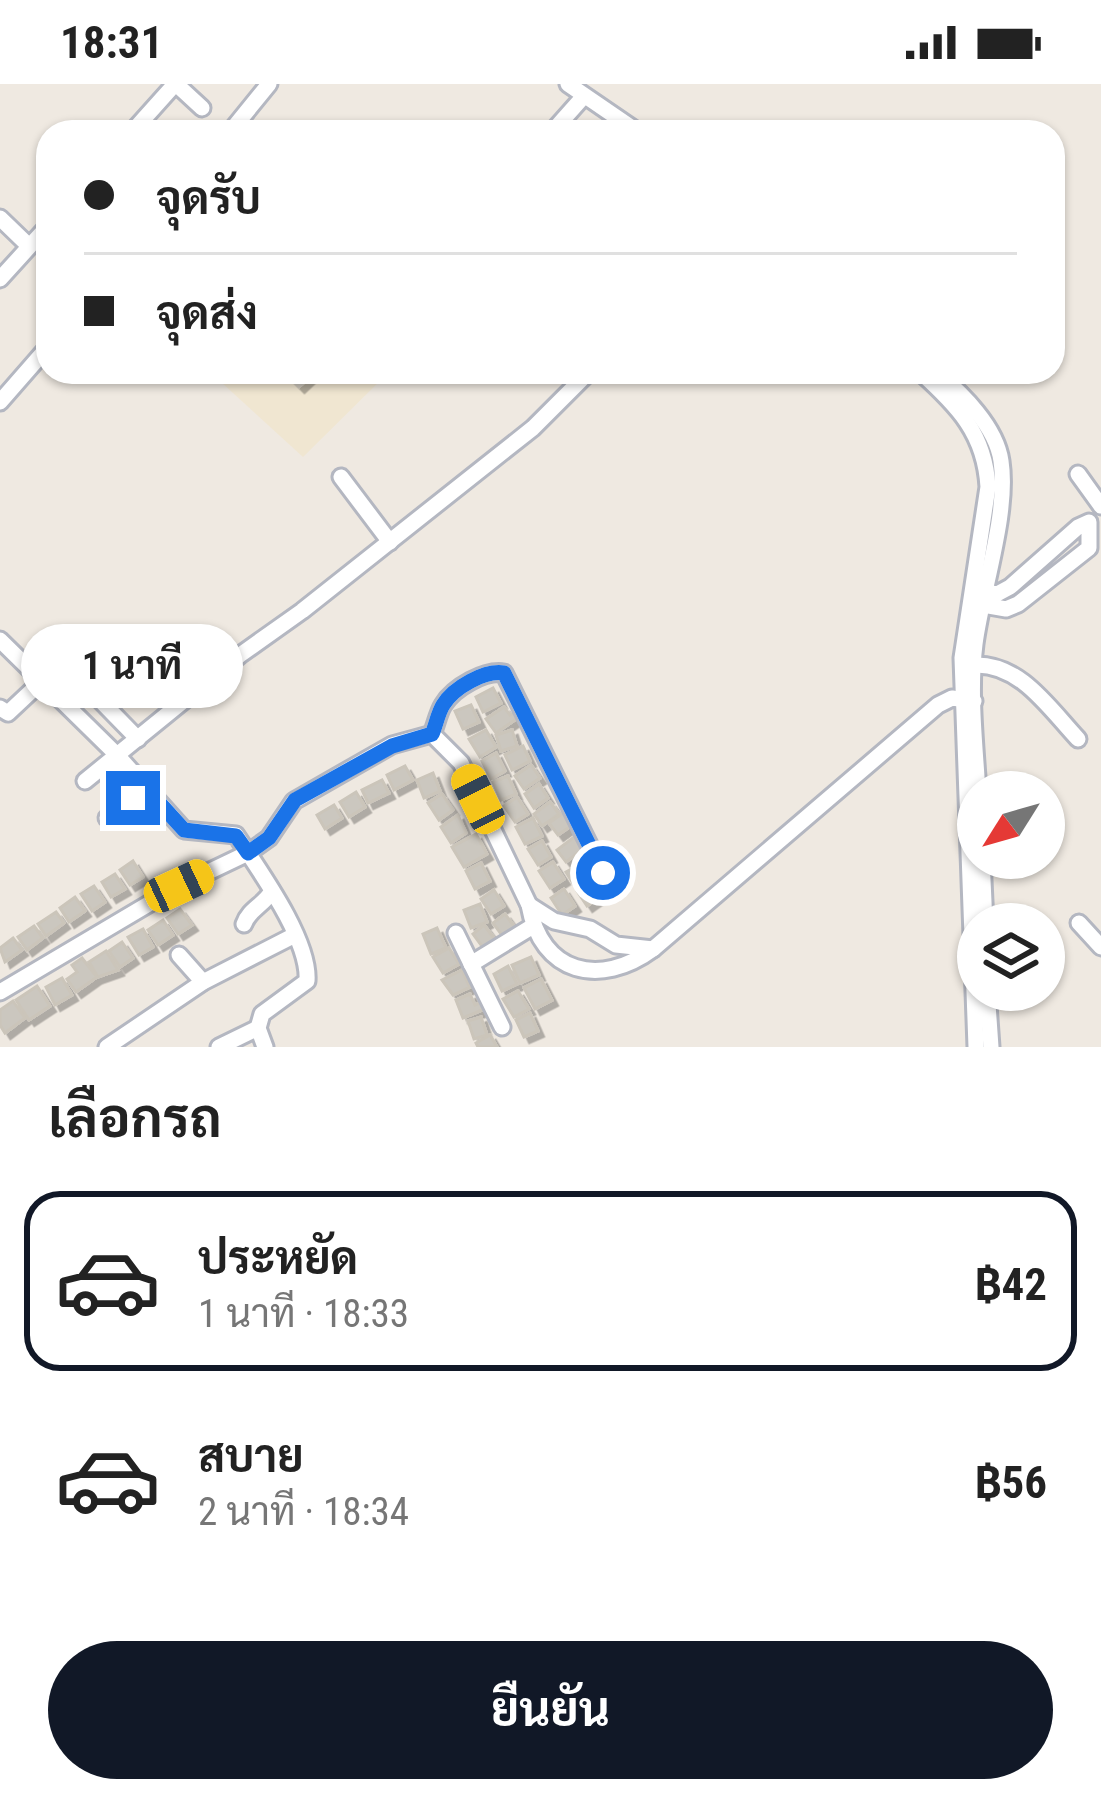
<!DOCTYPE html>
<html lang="th">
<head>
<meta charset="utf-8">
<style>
  body { margin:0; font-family:"Roboto Condensed",Sarabun,sans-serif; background:#f2f2f2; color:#222; height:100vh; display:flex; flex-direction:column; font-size:45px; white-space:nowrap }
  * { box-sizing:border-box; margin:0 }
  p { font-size:39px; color:#767676 }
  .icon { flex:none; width:66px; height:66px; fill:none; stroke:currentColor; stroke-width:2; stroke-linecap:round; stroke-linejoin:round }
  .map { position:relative; height:963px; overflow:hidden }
  .drawer { display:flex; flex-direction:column; background:#fff; flex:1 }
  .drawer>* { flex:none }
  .top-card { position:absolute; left:36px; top:36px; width:1029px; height:264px; border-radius:36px; box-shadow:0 3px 9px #0004; display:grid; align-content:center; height:264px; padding:0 48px; background:#fff }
  .needle { width:78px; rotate:233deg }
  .tools { position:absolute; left:957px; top:687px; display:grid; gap:24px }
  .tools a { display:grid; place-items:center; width:108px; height:108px; border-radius:50%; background:#fff; box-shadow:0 3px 9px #0004; font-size:60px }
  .end { position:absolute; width:54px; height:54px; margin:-27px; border:15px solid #1a73e8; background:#fff; box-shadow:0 0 0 6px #fff }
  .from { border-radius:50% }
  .bubble { position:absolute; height:84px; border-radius:42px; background:#fff; box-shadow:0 3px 9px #0004; font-size:39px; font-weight:700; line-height:84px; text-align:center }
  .car { position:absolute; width:36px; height:72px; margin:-36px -18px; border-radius:15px; box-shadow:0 0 9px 3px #0007; background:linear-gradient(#f5c518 24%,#345 0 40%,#f5c518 0 76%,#345 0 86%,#f5c518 0) }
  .top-card b { display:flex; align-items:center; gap:42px; height:114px; font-size:45px }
  .top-card b+b { border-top:3px solid #e0e0e0 }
  .top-card i { width:30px; height:30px; background:#222 }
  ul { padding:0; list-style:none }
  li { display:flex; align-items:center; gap:36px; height:180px; margin:0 24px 18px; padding:0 24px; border:6px solid transparent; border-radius:36px }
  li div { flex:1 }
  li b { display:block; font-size:45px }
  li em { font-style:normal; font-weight:700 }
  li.current { border-color:#111827 }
  li>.icon { width:108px; height:108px; stroke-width:1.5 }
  h2 { padding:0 48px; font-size:54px; line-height:144px }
  .action { display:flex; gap:24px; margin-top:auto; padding:24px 48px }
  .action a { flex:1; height:138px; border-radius:72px; background:#111827; color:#fff; font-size:48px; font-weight:700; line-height:138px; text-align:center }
  .status { display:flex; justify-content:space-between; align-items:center; height:84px; padding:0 60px; background:#fff; direction:ltr }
  .status svg { height:33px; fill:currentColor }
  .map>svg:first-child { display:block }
</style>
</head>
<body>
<div class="status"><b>18:31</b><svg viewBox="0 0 49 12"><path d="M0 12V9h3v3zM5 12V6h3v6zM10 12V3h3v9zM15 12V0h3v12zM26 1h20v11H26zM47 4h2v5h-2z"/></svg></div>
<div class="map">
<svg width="1101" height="963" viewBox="0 0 1101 963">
  <defs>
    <filter id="shadow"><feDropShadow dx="5.5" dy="5.5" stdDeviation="0" flood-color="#0004"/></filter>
  </defs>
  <rect width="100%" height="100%" fill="#efe9e1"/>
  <polygon fill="#f0e6d1" points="210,288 389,288 303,373"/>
  <g fill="#cbc7bf" stroke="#cbc5ba" stroke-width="3" filter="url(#shadow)">
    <polygon points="284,288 315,288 299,303"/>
    <polygon points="493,604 501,619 483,628 476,613"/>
    <polygon points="471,621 479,638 463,645 455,627"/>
    <polygon points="504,623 510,631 515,628 519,633 496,649 486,635"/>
    <polygon points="486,646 496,663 480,673 469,655"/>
    <polygon points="512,646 517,662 501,667 496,651"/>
    <polygon points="523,662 530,677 512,686 505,671"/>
    <polygon points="496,669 505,687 491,695 482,677"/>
    <polygon points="531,681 540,694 524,705 515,692"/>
    <polygon points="405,682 413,696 394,706 387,691"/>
    <polygon points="433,689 440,707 424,714 417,696"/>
    <polygon points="508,692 516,710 501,716 493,698"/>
    <polygon points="382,696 389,709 368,719 362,706"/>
    <polygon points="539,700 548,714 534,724 525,710"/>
    <polygon points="356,708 365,723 349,733 340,718"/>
    <polygon points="442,710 453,726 439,736 428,719"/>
    <polygon points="517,713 528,730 515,738 504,722"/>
    <polygon points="550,718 559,730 542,742 534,730"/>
    <polygon points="334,721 342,734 325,745 317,731"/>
    <polygon points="566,727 575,739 558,751 549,739"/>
    <polygon points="458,731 466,749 451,759 441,743"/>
    <polygon points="533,734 542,752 525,760 516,743"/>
    <polygon points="476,750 487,770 464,783 452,763"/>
    <polygon points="574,753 583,765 566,778 557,766"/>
    <polygon points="542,757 551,773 538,781 528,765"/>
    <polygon points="133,777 143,793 130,801 120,786"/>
    <polygon points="553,778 564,795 550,804 539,787"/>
    <polygon points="481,779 490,797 475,805 466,787"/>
    <polygon points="582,779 589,792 574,801 566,788"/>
    <polygon points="115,790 125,805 111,813 102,798"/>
    <polygon points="594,796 604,810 587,822 577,807"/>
    <polygon points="94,802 105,818 92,827 81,810"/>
    <polygon points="564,805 575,822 562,831 551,814"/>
    <polygon points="494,806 504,822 491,830 481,815"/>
    <polygon points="75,813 85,827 69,838 60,824"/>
    <polygon points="480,820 487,838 471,844 464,826"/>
    <polygon points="180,825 192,841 178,850 167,834"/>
    <polygon points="56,828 64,839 46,852 38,840"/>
    <polygon points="505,830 516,845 504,854 493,839"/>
    <polygon points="163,836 173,851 158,861 148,846"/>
    <polygon points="484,841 496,857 484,865 473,850"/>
    <polygon points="34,842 43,854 27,866 18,853"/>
    <polygon points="437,844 446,864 431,870 423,850"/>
    <polygon points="143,845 153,863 139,871 128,853"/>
    <polygon points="13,854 22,866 5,878 0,864"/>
    <polygon points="122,858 133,874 120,883 109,867"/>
    <polygon points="449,864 459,880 443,889 433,873"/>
    <polygon points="106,867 118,886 98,893 89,878"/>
    <polygon points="531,873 539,891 520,899 512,881"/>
    <polygon points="82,874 97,893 76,908 67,895 77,888 72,881"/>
    <polygon points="508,882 517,900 502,907 494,890"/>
    <polygon points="462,886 470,903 453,911 442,896"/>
    <polygon points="62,894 72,911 55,921 46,903"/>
    <polygon points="541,895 552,916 535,925 524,904"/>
    <polygon points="37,902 50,922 29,936 16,916"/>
    <polygon points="518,907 529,925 514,933 503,915"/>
    <polygon points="470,910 475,921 484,917 487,924 463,934 456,916"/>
    <polygon points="13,917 25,934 5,949 0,941 0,926"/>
    <polygon points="530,929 538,947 524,953 516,936"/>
    <polygon points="481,933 487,951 474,955 468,937"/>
    <polygon points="490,951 497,963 478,963 476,959"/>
  </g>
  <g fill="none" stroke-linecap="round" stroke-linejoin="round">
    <g stroke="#b4b7c1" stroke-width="21">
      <g id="minor">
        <polyline points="176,0 202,24"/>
        <polyline points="568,0 638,48"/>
        <polyline points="132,48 175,0"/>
        <polyline points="230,48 269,0"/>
        <polyline points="552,48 584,12"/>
        <polyline points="0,134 29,162"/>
        <polyline points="0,195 48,142"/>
        <path d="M920,288C958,322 985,350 988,403L962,574L976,963"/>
        <path d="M937,288C962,310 996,342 1001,377C1009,429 982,506 975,560C969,608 975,659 978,708"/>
        <polyline points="0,318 48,263"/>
        <polyline points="1078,390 1101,422"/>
        <polyline points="341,393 390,458"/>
        <polyline points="983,521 1006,525 1018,520 1089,464 1089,438 1078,443 1010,503 997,510 985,508"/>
        <path d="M0,556L117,671L184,746L236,751C259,786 310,856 307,897L262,930L258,944L265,963"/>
        <path d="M974,581C1020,579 1049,624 1078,655"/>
        <polyline points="96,612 138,655"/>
        <polyline points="0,624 8,629 40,599"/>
        <path d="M432,650C436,641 438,629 443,621C454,603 485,586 504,589L603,789"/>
        <polyline points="85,697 240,571 302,527 533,344 589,288"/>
        <polyline points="107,734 145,703"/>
        <polyline points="982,774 985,840"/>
        <polyline points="529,821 554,837 590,845 616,861 653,865"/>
        <polyline points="1079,839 1101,863"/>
        <path d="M244,840C249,825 264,821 272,807"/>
        <polyline points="456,849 502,943"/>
        <polyline points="179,871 203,898"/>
        <polyline points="471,880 533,842"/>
        <polyline points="987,906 991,963"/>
        <path d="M0,908L179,802L248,769L269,754L294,717L392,661L432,650L461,679L529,821C541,890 600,904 653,865L938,621L952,614L974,617"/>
        <polyline points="107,963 203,898 293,852"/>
        <polyline points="219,963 258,944"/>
      </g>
    </g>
    <use href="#minor" stroke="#fff" stroke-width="15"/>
  </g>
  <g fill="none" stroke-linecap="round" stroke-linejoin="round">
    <path stroke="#1a73e8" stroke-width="15" d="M133,714L145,703L184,746L236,752L248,769L269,754L295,716L392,662L432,650C436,641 438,629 443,621C454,603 485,586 504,589L603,789"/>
  </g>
</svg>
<div class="tools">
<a><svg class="needle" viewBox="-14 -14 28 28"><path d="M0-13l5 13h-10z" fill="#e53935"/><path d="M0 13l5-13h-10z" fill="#767676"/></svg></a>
<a><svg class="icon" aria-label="layers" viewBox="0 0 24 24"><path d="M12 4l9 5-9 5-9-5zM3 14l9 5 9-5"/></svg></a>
</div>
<i class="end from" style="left:603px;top:789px"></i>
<i class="end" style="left:133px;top:714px"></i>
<div class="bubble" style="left:21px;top:540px;width:222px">1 นาที</div>
<i class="car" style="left:478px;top:715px;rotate:334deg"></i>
<i class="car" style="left:179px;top:802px;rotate:65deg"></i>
<div class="top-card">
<b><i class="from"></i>จุดรับ</b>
<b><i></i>จุดส่ง</b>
</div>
</div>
<section class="drawer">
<h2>เลือกรถ</h2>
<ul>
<li class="current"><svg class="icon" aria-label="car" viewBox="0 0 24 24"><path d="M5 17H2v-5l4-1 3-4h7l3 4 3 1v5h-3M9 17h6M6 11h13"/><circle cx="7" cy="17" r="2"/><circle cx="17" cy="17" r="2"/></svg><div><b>ประหยัด</b><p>1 นาที · 18:33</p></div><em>฿42</em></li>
<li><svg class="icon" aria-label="car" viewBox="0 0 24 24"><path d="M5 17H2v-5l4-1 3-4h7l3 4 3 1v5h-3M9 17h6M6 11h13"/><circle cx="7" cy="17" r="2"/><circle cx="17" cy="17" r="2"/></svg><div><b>สบาย</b><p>2 นาที · 18:34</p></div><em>฿56</em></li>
</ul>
<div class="action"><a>ยืนยัน</a></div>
</section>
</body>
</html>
